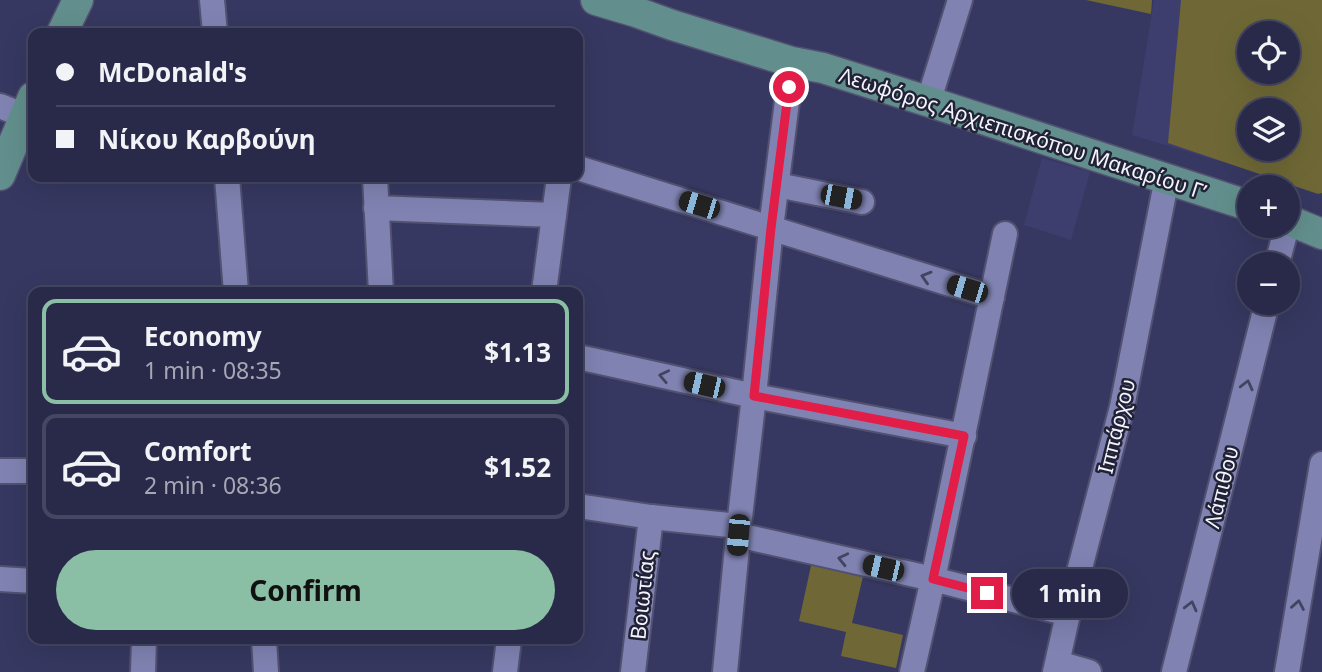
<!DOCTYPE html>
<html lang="en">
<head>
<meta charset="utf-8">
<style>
  body { margin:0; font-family:"Noto Sans",sans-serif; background:#353653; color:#f1f3f6; height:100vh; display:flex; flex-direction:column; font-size:26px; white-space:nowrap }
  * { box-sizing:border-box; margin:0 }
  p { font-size:23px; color:#a5a7b4 }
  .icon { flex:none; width:38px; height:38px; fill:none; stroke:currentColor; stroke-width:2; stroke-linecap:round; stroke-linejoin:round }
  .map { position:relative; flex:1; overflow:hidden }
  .side { position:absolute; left:28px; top:287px; width:555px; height:357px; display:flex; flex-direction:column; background:#292a49; border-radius:14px; box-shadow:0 7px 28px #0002,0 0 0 2px #454661 }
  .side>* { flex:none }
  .top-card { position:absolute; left:28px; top:28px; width:555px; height:154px; border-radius:14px; box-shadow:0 7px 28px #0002,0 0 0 2px #454661; display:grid; align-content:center; height:154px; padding:0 28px; background:#292a49 }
  .controls { position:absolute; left:1237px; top:21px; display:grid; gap:14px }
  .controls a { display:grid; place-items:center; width:63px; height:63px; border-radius:50%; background:#292a49; box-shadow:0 7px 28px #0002,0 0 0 2px #454661; font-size:35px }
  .end { position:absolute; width:32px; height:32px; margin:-16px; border:9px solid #e11d48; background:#fff; box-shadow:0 0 0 4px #fff }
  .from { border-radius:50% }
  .bubble { position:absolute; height:49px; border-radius:24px; background:#292a49; box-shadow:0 7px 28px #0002,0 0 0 2px #454661; font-size:23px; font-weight:700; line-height:49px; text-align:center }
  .car { position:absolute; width:21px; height:42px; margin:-21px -10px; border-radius:9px; box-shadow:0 0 5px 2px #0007; background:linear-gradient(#222 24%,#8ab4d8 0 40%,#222 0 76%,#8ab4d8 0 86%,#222 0) }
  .top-card b { display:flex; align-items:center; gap:24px; height:66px; font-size:26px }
  .top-card b+b { border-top:2px solid #454661 }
  .top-card i { width:18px; height:18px; background:#f1f3f6 }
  ul { padding:12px 0 0; list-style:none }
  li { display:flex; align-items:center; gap:21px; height:105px; margin:0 14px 10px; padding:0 14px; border:4px solid #454661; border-radius:14px }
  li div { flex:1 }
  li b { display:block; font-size:26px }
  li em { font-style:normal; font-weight:700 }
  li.selected { border-color:#8abfa5 }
  li>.icon { width:63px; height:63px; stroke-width:1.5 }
  .button { display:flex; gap:14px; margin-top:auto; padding:14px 28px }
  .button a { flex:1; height:80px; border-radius:42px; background:#8abfa5; color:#111; font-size:28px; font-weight:700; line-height:80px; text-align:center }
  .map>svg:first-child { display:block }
</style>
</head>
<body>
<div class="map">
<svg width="1322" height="672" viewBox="0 0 1322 672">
  <rect width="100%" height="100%" fill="#373861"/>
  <g fill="#3e3e6e" fill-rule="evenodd">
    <path d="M1154,0H1322L1319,184L1212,159L1132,135ZM1250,33H1288V72H1250ZM1250,110H1288V149H1250Z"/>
    <polygon points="1042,158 1090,172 1071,240 1024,225"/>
  </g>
  <g fill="#6f6836" fill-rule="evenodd">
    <polygon points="1086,0 1152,0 1151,14"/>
    <path d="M1181,0H1322V193L1318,194L1168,143ZM1250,33H1288V72H1250ZM1250,110H1288V149H1250Z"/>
    <polygon points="812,561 864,572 852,623 903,635 896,668 841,656 846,632 799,621"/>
  </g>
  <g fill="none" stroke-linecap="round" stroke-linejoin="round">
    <g stroke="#525171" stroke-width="28">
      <g id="minor">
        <polyline points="212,0 215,33"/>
        <polyline points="932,90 960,0"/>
        <polyline points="0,106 25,116"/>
        <polyline points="578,168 992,297"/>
        <polyline points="227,177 236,292"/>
        <polyline points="375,177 381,292"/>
        <polyline points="777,185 862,202"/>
        <polyline points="376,208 554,215"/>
        <polyline points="1277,264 1287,226"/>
        <polyline points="544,292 559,177"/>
        <polyline points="578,357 754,396 964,436"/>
        <polyline points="0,471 33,471"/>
        <polyline points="578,506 651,517 739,526"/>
        <polyline points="738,535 933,579 1068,614"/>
        <polyline points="0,579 33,581"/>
        <polyline points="264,639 266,672"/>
        <polyline points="1058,663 1089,672"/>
        <polyline points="143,672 144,639"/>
        <polyline points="505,672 509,639"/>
        <polyline points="633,672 651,517"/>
        <polyline points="725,672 739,526 754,396 771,228 792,62"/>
        <polyline points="912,672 933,579 1005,234"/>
        <polyline points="1055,672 1068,614 1122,407 1167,178"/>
        <polyline points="1174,672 1267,303"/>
        <polyline points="1287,672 1322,464"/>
      </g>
    </g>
    <g stroke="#525171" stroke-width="33">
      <g id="major">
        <polyline points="596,0 633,11 672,25 792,62 823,68 930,102 1250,206"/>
        <polyline points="62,33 78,0"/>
        <polyline points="0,175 33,97"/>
        <polyline points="1288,220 1322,234"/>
      </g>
    </g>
    <use href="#minor" stroke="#8083b2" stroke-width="24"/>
    <use href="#major" stroke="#628f8d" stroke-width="30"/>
  </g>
  <defs><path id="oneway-chevron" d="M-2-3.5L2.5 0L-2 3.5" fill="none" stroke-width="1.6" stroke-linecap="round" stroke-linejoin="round" transform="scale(1.75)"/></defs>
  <g stroke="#424461">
    <use href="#oneway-chevron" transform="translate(926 277) rotate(-163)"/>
    <use href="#oneway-chevron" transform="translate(664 376) rotate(-168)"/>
    <use href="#oneway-chevron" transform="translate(1247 385) rotate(-76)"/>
    <use href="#oneway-chevron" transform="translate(843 559) rotate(-167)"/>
    <use href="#oneway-chevron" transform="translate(1298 605) rotate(-80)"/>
    <use href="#oneway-chevron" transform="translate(1191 606) rotate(-76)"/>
  </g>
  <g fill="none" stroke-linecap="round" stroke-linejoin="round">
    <polyline stroke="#e11d48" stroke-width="9" points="789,87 771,228 754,396 964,436 933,579 987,593"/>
  </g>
  <g text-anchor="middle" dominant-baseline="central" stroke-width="5" stroke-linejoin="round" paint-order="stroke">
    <g font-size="21" fill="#f3f4fe" stroke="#212235">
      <text transform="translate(1023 133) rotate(18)">Λεωφόρος Αρχιεπισκόπου Μακαρίου Γ’</text>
      <text transform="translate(1116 426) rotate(-76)">Ιππάρχου</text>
      <text transform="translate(1221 487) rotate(-76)">Λάπιθου</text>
      <text transform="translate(642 595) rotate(-84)">Βοιωτίας</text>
    </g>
  </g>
</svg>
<div class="controls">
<a><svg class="icon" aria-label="locate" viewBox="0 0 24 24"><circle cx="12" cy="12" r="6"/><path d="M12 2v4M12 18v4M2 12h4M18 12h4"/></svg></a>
<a><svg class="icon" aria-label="layers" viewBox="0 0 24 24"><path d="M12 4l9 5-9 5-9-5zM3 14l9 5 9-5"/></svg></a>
<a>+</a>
<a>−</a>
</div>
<i class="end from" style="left:789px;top:87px"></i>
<i class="end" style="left:987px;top:593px"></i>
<div class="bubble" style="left:1012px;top:569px;width:116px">1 min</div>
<i class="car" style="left:841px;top:197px;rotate:101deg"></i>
<i class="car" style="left:699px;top:205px;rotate:287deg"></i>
<i class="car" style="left:967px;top:289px;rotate:287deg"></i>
<i class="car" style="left:704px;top:385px;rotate:283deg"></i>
<i class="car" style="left:738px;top:535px;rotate:185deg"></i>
<i class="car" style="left:883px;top:568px;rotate:283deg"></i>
<div class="top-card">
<b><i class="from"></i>McDonald's</b>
<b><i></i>Νίκου Καρβούνη</b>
</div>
<section class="side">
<ul>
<li class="selected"><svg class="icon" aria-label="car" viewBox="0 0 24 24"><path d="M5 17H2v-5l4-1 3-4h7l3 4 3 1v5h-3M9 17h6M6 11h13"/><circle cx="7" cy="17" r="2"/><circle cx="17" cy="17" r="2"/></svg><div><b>Economy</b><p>1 min · 08:35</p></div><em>$1.13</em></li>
<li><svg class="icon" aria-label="car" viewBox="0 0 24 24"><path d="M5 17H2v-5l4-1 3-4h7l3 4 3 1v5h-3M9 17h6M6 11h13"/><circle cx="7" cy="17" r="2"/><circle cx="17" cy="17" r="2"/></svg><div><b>Comfort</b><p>2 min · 08:36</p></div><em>$1.52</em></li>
</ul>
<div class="button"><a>Confirm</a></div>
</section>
</div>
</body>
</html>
